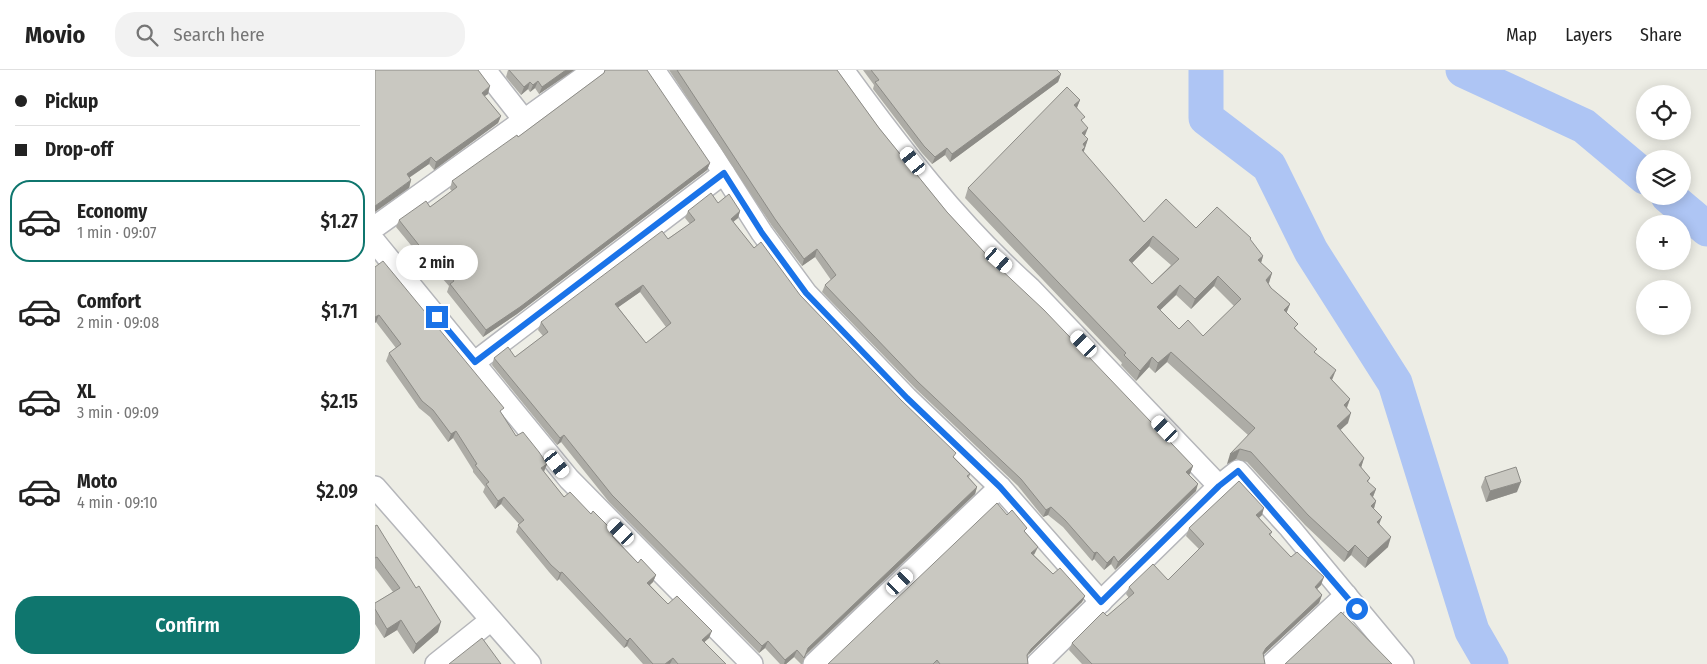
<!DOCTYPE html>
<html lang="en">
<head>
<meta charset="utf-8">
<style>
  body { margin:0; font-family:"Fira Sans Condensed",sans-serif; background:#f2f2f2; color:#222; height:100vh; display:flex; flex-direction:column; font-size:19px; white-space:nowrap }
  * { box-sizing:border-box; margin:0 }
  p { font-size:16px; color:#767676 }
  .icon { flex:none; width:28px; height:28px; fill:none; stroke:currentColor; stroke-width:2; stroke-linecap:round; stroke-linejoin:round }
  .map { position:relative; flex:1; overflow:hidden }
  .details { display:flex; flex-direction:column; background:#fff; width:375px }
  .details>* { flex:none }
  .guide { display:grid; align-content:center; height:110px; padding:0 15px; background:#fff }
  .tools { position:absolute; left:1261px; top:15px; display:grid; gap:10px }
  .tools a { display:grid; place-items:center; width:55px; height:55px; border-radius:50%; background:#fff; box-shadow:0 2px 12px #0003; font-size:25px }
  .end { position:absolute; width:22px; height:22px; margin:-11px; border:6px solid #1a73e8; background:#fff; box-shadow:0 0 0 2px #fff }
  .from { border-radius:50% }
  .bubble { position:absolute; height:35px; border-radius:18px; background:#fff; box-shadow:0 2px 12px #0003; font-size:16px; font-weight:600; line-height:35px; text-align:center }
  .car { position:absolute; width:15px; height:30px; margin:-15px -8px; border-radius:6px; box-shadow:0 0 4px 1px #0007; background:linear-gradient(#fff 24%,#345 0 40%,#fff 0 76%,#345 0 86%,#fff 0) }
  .guide b { display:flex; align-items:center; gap:18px; height:48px; font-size:19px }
  .guide b+b { border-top:1px solid #e0e0e0 }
  .guide i { width:12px; height:12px; background:#222 }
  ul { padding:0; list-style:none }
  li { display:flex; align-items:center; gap:15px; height:82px; margin:0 10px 8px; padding:0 5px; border:2px solid transparent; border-radius:20px }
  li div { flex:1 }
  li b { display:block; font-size:19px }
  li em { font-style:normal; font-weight:600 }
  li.current { border-color:#0f766e }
  li>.icon { width:45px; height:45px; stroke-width:1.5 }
  .primary-button { display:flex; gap:10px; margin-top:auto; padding:10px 15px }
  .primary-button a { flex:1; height:58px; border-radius:20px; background:#0f766e; color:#fff; font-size:20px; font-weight:600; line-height:58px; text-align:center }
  header { display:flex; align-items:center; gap:30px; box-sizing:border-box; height:70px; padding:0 25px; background:#fff; border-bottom:1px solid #e0e0e0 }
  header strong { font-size:24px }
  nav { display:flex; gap:28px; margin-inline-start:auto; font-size:18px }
  .search { width:350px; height:45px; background:#f2f2f2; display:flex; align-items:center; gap:12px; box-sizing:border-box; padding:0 18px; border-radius:20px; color:#767676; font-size:19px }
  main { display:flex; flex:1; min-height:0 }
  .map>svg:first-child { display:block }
</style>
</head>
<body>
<header>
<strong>Movio</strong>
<div class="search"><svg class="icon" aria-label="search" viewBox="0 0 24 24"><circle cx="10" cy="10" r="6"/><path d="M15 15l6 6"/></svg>Search here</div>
<nav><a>Map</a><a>Layers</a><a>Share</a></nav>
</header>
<main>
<section class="details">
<div class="guide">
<b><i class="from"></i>Pickup</b>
<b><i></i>Drop-off</b>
</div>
<ul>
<li class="current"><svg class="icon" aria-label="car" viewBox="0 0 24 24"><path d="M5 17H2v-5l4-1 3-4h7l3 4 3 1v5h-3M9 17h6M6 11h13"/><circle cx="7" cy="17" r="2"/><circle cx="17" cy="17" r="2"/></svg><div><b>Economy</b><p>1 min · 09:07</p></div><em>$1.27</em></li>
<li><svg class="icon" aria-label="car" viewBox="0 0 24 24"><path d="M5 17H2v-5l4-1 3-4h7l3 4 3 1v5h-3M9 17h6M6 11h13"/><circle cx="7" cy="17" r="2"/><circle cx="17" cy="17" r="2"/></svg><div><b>Comfort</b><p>2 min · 09:08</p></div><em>$1.71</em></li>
<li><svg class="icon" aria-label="car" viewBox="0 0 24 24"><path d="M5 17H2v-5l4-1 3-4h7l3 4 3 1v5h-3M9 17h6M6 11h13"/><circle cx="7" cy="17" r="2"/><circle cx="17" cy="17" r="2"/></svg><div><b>XL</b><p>3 min · 09:09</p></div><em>$2.15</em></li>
<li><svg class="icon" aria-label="car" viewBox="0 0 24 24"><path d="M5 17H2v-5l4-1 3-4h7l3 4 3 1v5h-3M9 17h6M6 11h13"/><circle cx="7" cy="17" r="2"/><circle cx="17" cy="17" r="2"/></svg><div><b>Moto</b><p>4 min · 09:10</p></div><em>$2.09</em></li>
</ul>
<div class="primary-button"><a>Confirm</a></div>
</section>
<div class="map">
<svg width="1332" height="594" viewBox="0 0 1332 594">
  <rect width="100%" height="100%" fill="#edede5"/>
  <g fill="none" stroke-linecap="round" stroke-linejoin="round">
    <g stroke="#aec5f4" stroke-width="35">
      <polyline points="831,0 831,48 894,96 936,181 1020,313 1097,561 1116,594"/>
      <polyline points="1088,0 1209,56 1270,107"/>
      <polyline points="1293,126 1332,159"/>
    </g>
    <g stroke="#b5b6ba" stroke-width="24">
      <g id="minor">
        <polyline points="110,0 149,50"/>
        <polyline points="279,0 336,83 387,163 431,223 532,328 625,417 726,532"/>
        <path d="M468,0C524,77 583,154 655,218L844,416L863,401L915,458L1028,594"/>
        <polyline points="0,157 219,0"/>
        <polyline points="0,172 194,409 377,594"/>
        <polyline points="100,292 349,103"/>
        <polyline points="0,417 155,594"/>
        <polyline points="61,594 116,550"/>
        <polyline points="439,594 625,417"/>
        <polyline points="662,594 844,416"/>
        <polyline points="897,594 971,525"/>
      </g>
    </g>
    <use href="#minor" stroke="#fff" stroke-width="21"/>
  </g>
  <g fill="#adaca6" fill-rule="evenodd">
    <polygon points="0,0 113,24 109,26 126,46 123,53 59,100 54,94 34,108 36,110 34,118"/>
    <polygon points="133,0 199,0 164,24 160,18 155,22 153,19 146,25 131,7"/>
    <polygon points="294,0 462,0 504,58 572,142 621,195 818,396 814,405 821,421 740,500 736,494 729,500 719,489 717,491 688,457 673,445 668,447 643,416 541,319 447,222 450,215 456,210 440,187 427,196 397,156"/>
    <polygon points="488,0 682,0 686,4 683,12 575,92 570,85 557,94 547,83 498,19 499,15"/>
    <polygon points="229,3 335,93 332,100 142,244 108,267 72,222 74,216 51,190 49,191 21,157 24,150 55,137 77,121 75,119 77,111 143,67"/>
    <path d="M705,30L702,37L708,53L710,66L713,69L708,82L769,152L821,158L875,170L888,186L886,193L897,203L893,214L896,218L915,234L911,243L921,259L941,284L957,310L975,329L972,338L973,353L965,360L989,388L986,397L995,408L993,412L1001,419L998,427L1001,431L999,439L1013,477L990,498L976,485L969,492L930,455L872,392L861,389L852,394L873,365L792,292L780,303L774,297L761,311L746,295L747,293L590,128L593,118ZM774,176L796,195L777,214L757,193ZM839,216L859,236L828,266L804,259L785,240L801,225L816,239Z"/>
    <path d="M343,133L365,141L363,148L358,152L379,178L425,225L595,404L594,408L602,417L600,424L431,585L427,594H426L419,587L411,594H405L390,578L384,583L234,432L186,372L182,375L117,295L119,288L140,287L168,266L163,260L166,252L315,154L310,148L313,141ZM265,222L291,257L271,273L243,237Z"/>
    <polygon points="0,197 127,344 141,366 172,394 169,402 189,427 239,467 263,493 281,505 278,512 275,515 293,534 334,568 329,572 351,594 268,594 252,576 249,578 184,509 182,511 174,502 141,462 144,454 126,434 120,439 108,422 110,417 98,402 98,400 78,368 73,372 55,347 44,338 11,291 14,283 21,278 1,252 0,253"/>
    <polygon points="1110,407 1142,422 1111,432 1106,417"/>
    <polygon points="632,445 651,463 660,483 659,485 678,504 710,526 707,532 653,585 652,587 653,594 453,594"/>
    <polygon points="887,445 884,448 897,462 895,466 916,487 946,515 942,519 947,525 944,533 888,585 890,594 707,594 694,580 697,573 732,546 754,528 751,524 754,517 793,510 824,479 811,466 814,458"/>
    <polygon points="0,456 63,562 38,584 22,560 9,568 0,554 0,533 18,522 0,498"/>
  </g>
  <g fill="#8d8c87">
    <polygon points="191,0 199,0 164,24 167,17"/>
    <polygon points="686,4 683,12 575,92 577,84"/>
    <polygon points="163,11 160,18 155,22 158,15"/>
    <polygon points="155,12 153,19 146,25 149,17"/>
    <polygon points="115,16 113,24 104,30 107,23"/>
    <polygon points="705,30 701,40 699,35"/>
    <polygon points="126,46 123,53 59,100 61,92"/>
    <polygon points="713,58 709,68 707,63"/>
    <polygon points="713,69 707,87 703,90 708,74"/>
    <polygon points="572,78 570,85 557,94 560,87"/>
    <polygon points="56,87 54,94 29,111 32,104"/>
    <polygon points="335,93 332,100 142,244 108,267 111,260"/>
    <polygon points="36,110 34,118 0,142 0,136"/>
    <polygon points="365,141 363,148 353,156 356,149"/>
    <polygon points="778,166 774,176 750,200 754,190"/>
    <polygon points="442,179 440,187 427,196 429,189"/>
    <polygon points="54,182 51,190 49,191 51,184"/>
    <polygon points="888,186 885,196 883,190"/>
    <polygon points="897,203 894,213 887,220 891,210"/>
    <polygon points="843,206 839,216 816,239 820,229"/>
    <polygon points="268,215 265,222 238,241 240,234"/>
    <polygon points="805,215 801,225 778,247 782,237"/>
    <polygon points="915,234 911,244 909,240"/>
    <polygon points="4,245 1,252 0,253 0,247"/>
    <polygon points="796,282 792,292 780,303 783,293"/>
    <polygon points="777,287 774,297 761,311 765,301"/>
    <polygon points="961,300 957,310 951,318 955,308"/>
    <polygon points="975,329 971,339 969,335"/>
    <polygon points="976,343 973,353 959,366 962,356"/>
    <polygon points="81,361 78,368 73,372 76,364"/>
    <polygon points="189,365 186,372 182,375 185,368"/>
    <polygon points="865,379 861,389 852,394 855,384"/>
    <polygon points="989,388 986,398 984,395"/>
    <polygon points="172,394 169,401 163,406 166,398"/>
    <polygon points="818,396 815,404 809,409 811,402"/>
    <polygon points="1146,412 1142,422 1111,432 1115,421"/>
    <polygon points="823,414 821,421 740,500 743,492"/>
    <polygon points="602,417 600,424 430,585 433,578"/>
    <polygon points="1001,419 997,429 995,424"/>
    <polygon points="129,427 126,434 120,439 123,431"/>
    <polygon points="1001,431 998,441 996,436"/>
    <polygon points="676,437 673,445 668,447 671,440"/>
    <polygon points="889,438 887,445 878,453 881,445"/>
    <polygon points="1007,447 1003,457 1002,452"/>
    <polygon points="1016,467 1013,477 990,498 993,488"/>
    <polygon points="980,475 976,485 969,492 973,482"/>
    <polygon points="663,477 660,483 654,489 656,483"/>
    <polygon points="722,482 719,489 717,491 719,483"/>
    <polygon points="739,486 736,494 729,500 732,493"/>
    <polygon points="187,502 184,509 182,511 185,503"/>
    <polygon points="281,505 278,512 269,520 272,513"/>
    <polygon points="949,507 946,515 937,524 940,517"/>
    <polygon points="947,525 944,533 888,585 888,583 891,578"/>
    <polygon points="710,526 707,532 653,585 650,591 656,579"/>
    <polygon points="26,550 22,560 9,568 12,559"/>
    <polygon points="66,552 63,562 38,584 41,574"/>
    <polygon points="337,561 334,568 324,577 327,570"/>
    <polygon points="255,568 252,576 249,578 252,571"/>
    <polygon points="393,571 390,578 384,583 387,576"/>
    <polygon points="422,580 419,587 411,594 409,594 410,590"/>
    <polygon points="298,588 295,594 290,594"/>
  </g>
  <g fill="#c9c8c1" stroke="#8d8c87" fill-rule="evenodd">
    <polygon points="0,0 103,0 115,16 107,23 126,46 61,92 56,87 32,104 36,110 0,136"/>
    <polygon points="134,0 191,0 167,17 163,11 158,15 155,12 149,17"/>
    <polygon points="230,0 272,0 335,93 145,237 111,260 75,214 79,211 54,182 51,184 24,150 51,131 55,137 82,117 77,111 142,65 143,67 229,3"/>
    <polygon points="302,0 462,0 504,58 572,142 621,195 669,240 818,396 811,402 823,414 743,492 739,486 732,493 722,482 719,483 690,450 676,437 671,440 646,409 543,312 450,215 461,205 442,179 429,189 400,149"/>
    <polygon points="496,0 682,0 686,4 577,84 572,78 560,87 549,76 500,12 504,10"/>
    <path d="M692,17L705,30L699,35L710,47L706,50L713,58L707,63L713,69L708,74L710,77L707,80L769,152L791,129L821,158L842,137L876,168L875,169L888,186L883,190L897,203L891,210L896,218L915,234L909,240L923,254L919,258L942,279L939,282L961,300L955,308L975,329L969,335L976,343L962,356L989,388L984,395L995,408L992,411L1001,419L995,424L1001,431L996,436L1007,447L1002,452L1016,467L993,488L980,475L973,482L933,445L876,382L865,379L855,384L880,358L796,282L783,293L777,287L765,301L749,285L751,283L593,118ZM778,166L804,189L777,214L754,190ZM843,206L866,229L828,266L813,250L804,259L782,237L805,215L820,229Z"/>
    <path d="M336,123L343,133L354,124L365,141L356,149L379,178L386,172L425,225L526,330L581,383L578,387L595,404L592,406L602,417L433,578L429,588L422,580L410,590L393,571L387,576L237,425L189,365L185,368L119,288L133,277L140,287L173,262L166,252L287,161L293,169L320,150L313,141ZM268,215L296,253L271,273L240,234Z"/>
    <polygon points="8,191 129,338 125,341 141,366 148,362 164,382 172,394 166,398 189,427 195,422 216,444 218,441 240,463 237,466 263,493 266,489 281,505 272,513 293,534 302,526 337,561 327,570 351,594 303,594 298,588 290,594 278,594 255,568 252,571 187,502 185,503 176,495 143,455 149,450 129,427 123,431 111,414 114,412 100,395 102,394 81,361 76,364 58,340 47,331 14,283 26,274 4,245 0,247 0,197"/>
    <polygon points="1141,397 1146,412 1115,421 1110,407"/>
    <polygon points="864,411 889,438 881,445 897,462 894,464 916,487 922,482 949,507 940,517 947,525 891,578 888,583 890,594 717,594 697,573 728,542 732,546 759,523 754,517 778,494 793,510 829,474 814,458"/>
    <polygon points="622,433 632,445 637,440 652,458 649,461 663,477 656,483 678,504 685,498 710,526 656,579 652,585 653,594 565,594 562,590 558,594 453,594"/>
    <polygon points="2,455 41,518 44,516 66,552 41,574 26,550 12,559 0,539 0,533 25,518 2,487 0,488 0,456"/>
    <polygon points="966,542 1017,594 910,594"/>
    <polygon points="107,568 126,594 74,594"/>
  </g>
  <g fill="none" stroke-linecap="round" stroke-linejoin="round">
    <polyline stroke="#1a73e8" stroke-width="6" points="62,247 100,292 349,103 387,163 431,223 532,328 625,417 726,532 844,416 863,401 982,539"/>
  </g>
</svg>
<div class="tools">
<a><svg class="icon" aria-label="locate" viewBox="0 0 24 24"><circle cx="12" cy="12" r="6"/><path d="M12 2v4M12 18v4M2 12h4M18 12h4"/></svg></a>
<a><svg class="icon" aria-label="layers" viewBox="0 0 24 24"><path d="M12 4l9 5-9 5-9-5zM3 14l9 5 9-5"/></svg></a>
<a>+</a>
<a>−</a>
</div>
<i class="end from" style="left:982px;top:539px"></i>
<i class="end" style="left:62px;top:247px"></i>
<div class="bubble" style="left:21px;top:175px;width:82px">2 min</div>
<i class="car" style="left:538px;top:91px;rotate:321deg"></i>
<i class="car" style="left:624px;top:190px;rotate:131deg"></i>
<i class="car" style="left:709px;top:274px;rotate:316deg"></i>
<i class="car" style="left:790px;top:359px;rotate:316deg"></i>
<i class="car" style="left:182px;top:394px;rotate:142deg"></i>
<i class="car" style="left:246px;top:462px;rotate:315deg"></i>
<i class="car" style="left:525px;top:512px;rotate:47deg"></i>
</div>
</main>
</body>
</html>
